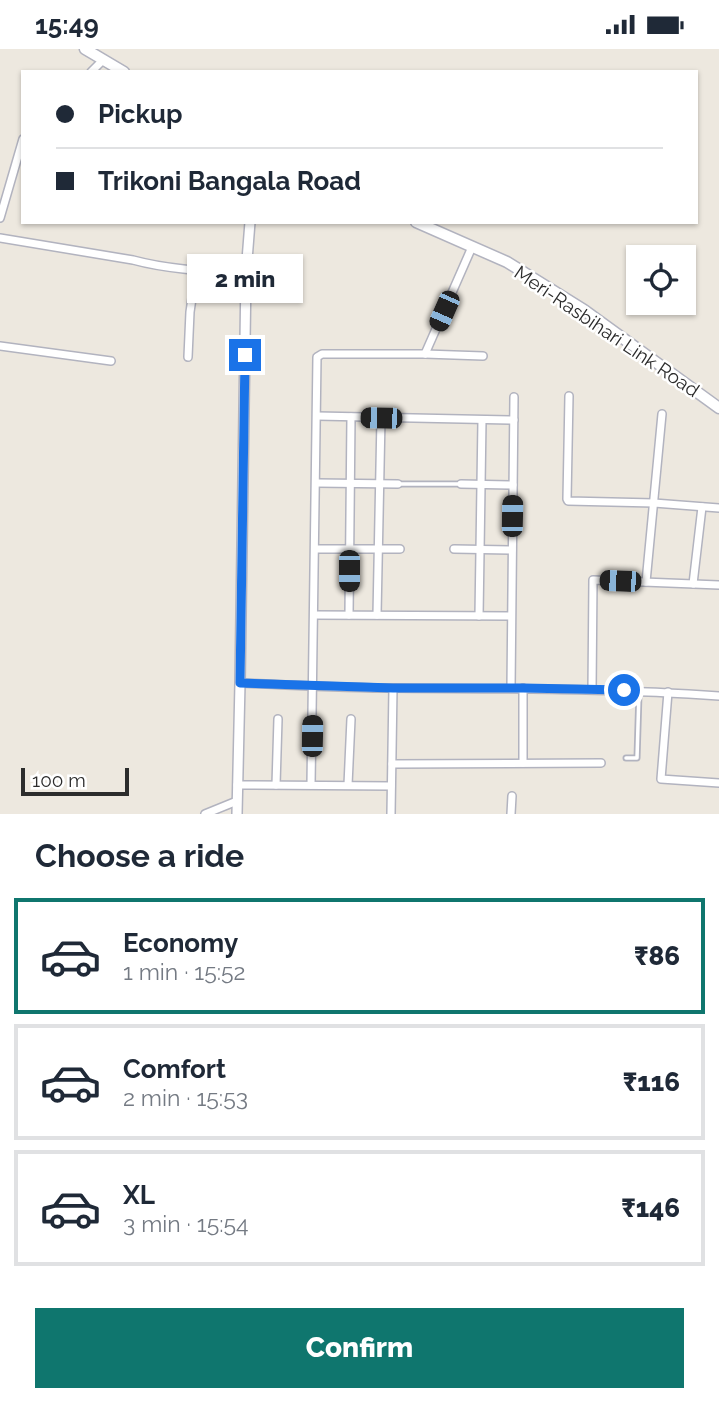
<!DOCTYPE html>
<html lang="en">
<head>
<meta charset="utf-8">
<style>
  body { margin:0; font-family:Raleway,sans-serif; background:#f6f6f7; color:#1f2937; height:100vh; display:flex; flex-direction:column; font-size:26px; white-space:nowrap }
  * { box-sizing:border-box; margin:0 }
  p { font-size:23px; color:#747a83 }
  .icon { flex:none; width:38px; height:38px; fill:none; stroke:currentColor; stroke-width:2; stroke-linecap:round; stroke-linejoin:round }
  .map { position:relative; height:765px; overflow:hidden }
  .details { display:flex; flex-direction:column; background:#fff; flex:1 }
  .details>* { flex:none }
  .top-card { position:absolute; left:21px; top:21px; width:677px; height:154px; border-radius:0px; box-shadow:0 2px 5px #0004; display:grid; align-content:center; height:154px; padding:0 35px; background:#fff }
  .tools { position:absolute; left:626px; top:196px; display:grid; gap:14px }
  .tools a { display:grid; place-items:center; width:70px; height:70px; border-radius:0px; background:#fff; box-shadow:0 2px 5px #0004; font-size:35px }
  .scale { position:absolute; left:21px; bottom:18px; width:108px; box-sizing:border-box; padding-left:7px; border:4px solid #2c2c2c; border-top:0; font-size:19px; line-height:24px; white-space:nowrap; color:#2c2c2c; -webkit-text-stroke:5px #fff; paint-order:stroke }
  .end { position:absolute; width:32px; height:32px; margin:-16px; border:9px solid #1a73e8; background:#fff; box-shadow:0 0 0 4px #fff }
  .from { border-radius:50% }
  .bubble { position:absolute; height:49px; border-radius:0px; background:#fff; box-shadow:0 2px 5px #0004; font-size:23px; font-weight:800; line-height:49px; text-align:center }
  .car { position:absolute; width:21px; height:42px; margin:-21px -10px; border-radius:9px; box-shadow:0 0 5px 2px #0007; background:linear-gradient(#222 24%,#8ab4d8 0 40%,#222 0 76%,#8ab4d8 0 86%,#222 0) }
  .top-card b { display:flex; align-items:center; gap:24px; height:66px; font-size:26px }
  .top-card b+b { border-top:2px solid #e0e1e3 }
  .top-card i { width:18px; height:18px; background:#1f2937 }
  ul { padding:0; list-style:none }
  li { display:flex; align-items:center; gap:21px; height:116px; margin:0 14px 10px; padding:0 21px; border:4px solid #e0e1e3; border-radius:0px }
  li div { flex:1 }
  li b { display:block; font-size:26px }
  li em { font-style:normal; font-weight:800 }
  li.active { border-color:#0f766e }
  li>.icon { width:63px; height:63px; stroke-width:1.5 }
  h2 { padding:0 35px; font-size:32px; line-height:84px }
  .cta { display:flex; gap:14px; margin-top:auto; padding:14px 35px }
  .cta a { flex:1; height:80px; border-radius:0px; background:#0f766e; color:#fff; font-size:28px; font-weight:800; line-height:80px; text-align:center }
  .status { display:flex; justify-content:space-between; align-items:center; height:49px; padding:0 35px; background:#fff; direction:ltr }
  .status svg { height:19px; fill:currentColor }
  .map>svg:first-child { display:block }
</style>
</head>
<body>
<div class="status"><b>15:49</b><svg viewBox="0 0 49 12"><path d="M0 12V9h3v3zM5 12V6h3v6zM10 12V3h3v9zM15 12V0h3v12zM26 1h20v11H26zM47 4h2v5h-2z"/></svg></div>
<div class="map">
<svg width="719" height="765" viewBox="0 0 719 765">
  <rect width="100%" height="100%" fill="#ede8df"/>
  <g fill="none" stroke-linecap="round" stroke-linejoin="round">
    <g stroke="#b2b3bf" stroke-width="7">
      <g id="service">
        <polyline points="398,435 461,435"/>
        <polyline points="626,709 637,709 639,644"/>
      </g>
    </g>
    <g stroke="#b2b3bf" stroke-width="10">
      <g id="minor">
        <polyline points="91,23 103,11"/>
        <polyline points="0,169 23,90"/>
        <path d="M0,189L133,211C170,221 208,222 246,224"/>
        <polyline points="0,297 111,312"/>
        <polyline points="425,305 472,198"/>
        <polyline points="188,308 190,263 196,222"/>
        <polyline points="569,347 567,450 568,452 654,454 719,459"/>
        <polyline points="317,367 514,371"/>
        <polyline points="317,434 398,435"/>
        <polyline points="461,435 513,436"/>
        <polyline points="315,500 400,500"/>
        <polyline points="454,500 512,501"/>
        <polyline points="646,533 662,365"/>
        <polyline points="693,535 702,458"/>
        <polyline points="314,566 511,567"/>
        <polyline points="349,566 351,368"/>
        <polyline points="377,566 381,369"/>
        <polyline points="479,567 482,371"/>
        <path d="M240,634C292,636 343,639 395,639C503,640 611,639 719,647"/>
        <polyline points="511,639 514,348"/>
        <polyline points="592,641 593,531 719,536"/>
        <polyline points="668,643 661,730 719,734"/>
        <polyline points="523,714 523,639"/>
        <polyline points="392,715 601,714"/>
        <polyline points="237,736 391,737"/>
        <polyline points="276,736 278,670"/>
        <polyline points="311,736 317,308 322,305 425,305 483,307"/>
        <polyline points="348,736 351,670"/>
        <polyline points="205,765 237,752"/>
        <polyline points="391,765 393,639"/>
        <polyline points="511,765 512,747"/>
      </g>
    </g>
    <g stroke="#b2b3bf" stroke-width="12">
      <polyline id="tertiary" points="237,765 240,634 246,224 250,173"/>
    </g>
    <g stroke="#b2b3bf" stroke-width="13">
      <g id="secondary">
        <polyline points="85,0 124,23"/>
        <polyline points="416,173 507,213 584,261 719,359"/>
      </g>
    </g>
    <use href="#service" stroke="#fff" stroke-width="3.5"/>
    <use href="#minor" stroke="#fff" stroke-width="7"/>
    <use href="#tertiary" stroke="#fff" stroke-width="9"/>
    <use href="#secondary" stroke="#fff" stroke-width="10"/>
  </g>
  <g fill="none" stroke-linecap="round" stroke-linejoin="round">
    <polyline stroke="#1a73e8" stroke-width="9" points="245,306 240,634 393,639 523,639 624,641"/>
  </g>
  <g text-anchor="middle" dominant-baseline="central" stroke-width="5" stroke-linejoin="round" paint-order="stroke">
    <g font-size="19" fill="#2c2c2c" stroke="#fff">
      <text transform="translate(607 282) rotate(34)">Meri-Rasbihari Link Road</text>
    </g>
  </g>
</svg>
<div class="tools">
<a><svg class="icon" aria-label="locate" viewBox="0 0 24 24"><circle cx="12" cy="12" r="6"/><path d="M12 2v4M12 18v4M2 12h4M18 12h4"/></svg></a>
</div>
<div class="scale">100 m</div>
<i class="end from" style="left:624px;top:641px"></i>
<i class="end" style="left:245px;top:306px"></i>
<div class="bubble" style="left:187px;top:205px;width:116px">2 min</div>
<i class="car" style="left:444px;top:262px;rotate:204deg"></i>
<i class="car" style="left:381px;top:369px;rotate:271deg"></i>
<i class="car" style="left:512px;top:467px;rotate:1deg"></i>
<i class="car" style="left:349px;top:522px;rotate:180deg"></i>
<i class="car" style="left:620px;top:532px;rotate:272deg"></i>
<i class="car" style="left:312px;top:687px;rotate:1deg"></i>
<div class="top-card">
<b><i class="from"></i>Pickup</b>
<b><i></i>Trikoni Bangala Road</b>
</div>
</div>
<section class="details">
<h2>Choose a ride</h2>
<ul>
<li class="active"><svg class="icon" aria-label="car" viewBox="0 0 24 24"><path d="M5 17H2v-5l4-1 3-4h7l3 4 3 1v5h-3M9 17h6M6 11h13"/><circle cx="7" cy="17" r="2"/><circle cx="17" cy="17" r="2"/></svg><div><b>Economy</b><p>1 min · 15:52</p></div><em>₹86</em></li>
<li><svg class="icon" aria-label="car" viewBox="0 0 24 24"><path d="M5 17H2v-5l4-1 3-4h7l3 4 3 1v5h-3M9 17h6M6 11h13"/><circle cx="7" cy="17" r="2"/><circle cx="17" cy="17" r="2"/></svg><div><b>Comfort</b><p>2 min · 15:53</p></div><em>₹116</em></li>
<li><svg class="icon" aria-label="car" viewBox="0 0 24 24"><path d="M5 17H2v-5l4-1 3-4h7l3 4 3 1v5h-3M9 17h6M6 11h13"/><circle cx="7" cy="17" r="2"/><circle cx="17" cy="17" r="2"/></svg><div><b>XL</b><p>3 min · 15:54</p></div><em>₹146</em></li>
</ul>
<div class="cta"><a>Confirm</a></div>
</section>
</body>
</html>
